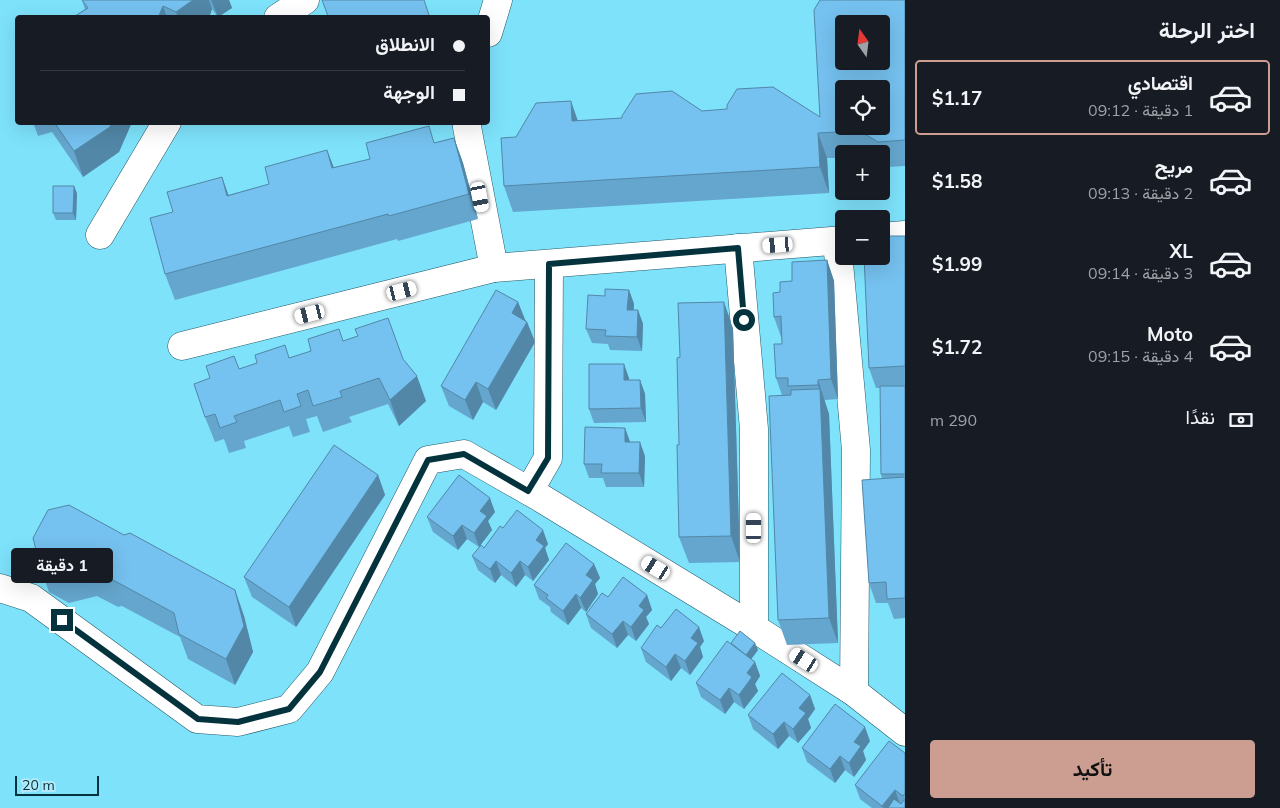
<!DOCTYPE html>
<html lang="ar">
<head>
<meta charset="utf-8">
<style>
  body { margin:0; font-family:Mulish,Vazirmatn,sans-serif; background:#242831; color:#f1f3f6; direction:rtl; height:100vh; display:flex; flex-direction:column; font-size:19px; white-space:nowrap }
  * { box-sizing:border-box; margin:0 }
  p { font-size:16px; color:#9ea1a6 }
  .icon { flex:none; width:28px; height:28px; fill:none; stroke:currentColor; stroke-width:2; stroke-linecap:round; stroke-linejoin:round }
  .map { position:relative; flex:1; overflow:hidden; direction:ltr }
  .panel { display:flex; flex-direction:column; background:#171b24; width:375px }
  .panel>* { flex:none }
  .hud { position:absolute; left:15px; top:15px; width:475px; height:110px; border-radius:5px; box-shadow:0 5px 20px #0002; direction:rtl; display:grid; align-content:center; height:110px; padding:0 25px; background:#171b24 }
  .needle { width:32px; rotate:346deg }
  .controls { position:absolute; left:835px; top:15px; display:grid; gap:10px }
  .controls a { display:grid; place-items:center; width:55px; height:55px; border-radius:5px; background:#171b24; box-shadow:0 5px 20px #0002; font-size:25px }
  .scale { position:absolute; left:15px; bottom:12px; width:84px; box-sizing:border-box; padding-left:5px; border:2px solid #04333d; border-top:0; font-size:14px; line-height:18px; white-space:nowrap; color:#04333d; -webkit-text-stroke:4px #b2e9f8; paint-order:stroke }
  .end { position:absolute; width:22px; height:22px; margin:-11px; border:6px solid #04333d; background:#fff; box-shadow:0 0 0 2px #fff }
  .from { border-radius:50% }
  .bubble { position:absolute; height:35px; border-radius:5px; background:#171b24; box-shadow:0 5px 20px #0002; font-size:16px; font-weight:700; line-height:35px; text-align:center; direction:rtl }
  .car { position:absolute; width:15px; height:30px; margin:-15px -8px; border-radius:6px; box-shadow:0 0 4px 1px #0007; background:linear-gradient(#fff 24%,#345 0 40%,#fff 0 76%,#345 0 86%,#fff 0) }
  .hud b { display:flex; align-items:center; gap:18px; height:48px; font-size:19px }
  .hud b+b { border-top:1px solid #363941 }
  .hud i { width:12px; height:12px; background:#f1f3f6 }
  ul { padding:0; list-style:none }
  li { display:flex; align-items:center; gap:15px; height:75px; margin:0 10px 8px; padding:0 15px; border:2px solid transparent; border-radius:5px }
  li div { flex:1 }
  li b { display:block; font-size:19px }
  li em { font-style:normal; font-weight:700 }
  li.current { border-color:#cc9e92 }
  li>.icon { width:45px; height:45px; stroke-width:1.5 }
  h2 { padding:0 25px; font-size:22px; line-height:60px }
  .pay { display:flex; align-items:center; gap:12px; height:55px; padding:0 25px; font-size:19px }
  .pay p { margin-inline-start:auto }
  .primary-button { display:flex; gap:10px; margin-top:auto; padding:10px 25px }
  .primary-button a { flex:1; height:58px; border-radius:5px; background:#cc9e92; color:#111; font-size:20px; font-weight:700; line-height:58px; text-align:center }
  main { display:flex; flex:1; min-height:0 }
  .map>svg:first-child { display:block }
</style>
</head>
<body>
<main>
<section class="panel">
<h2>اختر الرحلة</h2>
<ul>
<li class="current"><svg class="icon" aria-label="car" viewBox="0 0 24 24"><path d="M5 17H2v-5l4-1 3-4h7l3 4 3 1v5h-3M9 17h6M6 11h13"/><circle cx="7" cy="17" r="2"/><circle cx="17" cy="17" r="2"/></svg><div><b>اقتصادي</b><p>1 دقيقة · 09:12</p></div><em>$1.17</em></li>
<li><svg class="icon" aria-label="car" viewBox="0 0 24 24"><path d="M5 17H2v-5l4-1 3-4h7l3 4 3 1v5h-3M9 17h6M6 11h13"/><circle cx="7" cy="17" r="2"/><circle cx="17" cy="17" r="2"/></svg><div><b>مريح</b><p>2 دقيقة · 09:13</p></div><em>$1.58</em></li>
<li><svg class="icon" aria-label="car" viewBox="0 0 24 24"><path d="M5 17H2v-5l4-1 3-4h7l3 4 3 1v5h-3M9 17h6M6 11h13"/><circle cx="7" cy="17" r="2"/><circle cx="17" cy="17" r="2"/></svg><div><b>XL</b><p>3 دقيقة · 09:14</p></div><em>$1.99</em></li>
<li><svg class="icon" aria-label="car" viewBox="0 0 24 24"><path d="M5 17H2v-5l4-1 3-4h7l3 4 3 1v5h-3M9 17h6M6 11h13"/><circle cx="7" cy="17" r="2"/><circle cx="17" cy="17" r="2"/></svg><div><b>Moto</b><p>4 دقيقة · 09:15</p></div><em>$1.72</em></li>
</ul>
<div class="pay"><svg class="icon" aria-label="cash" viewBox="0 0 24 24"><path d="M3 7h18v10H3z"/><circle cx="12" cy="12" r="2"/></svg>نقدًا<p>290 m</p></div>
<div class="primary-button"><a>تأكيد</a></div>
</section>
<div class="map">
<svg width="905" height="808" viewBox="0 0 905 808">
  <rect width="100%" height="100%" fill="#7ee2fb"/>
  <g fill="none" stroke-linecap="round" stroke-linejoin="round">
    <g stroke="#235966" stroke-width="29">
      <g id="minor">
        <polyline points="278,18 305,0"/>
        <polyline points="488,33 498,0"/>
        <polyline points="467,122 467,127 494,268"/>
        <polyline points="100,235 167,122"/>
        <polyline points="881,237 905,235"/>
        <polyline points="837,241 856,450 854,692"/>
        <polyline points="738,248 754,429 754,628"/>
        <polyline points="182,346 494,268 844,240"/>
        <polyline points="529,491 548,458 549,264"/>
        <polyline points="0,588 31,598 197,719 238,722 289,709 320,672 428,460 464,454 541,498 754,628 854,692 905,732"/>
      </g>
    </g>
    <use href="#minor" stroke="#fff" stroke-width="28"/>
  </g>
  <g fill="#65a6ce">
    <polygon points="82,0 229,0 232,8 218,17 212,9 209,18 70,18 75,16 85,9"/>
    <polygon points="905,0 905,166 887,167 881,164 881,154 844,154 844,158 827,158 829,193 513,212 504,186 516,137 578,121 622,118 702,111 820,117"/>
    <polygon points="33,122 132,122 119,152 83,177 52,132 38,136"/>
    <polygon points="454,138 463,163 478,219 398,241 397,239 175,300 165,274 173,212 222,177 228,195 269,184 327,150 334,168"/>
    <polygon points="77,193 76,220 56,220 53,213"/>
    <polygon points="905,236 905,618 894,619 888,603 876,603 869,583 882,479 881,474 880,388 876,388 869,368 885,243"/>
    <polygon points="827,260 834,281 838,399 825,400 825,403 829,414 838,643 787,645 778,620 782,395 776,378 782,344 782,337 781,337 774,317 780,292 792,281"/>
    <polygon points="629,290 634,304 633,310 638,310 643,324 642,351 610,350 608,344 592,343 586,329 605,296"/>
    <polygon points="518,302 525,320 527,322 535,342 496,410 483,402 473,420 449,406 441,386"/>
    <polygon points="733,328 740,562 689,563 679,537 680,357"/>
    <polygon points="344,341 403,359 426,401 399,426 388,404 349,417 352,422 323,432 317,416 306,419 310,432 293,437 289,426 244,441 246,448 229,453 224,439 215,442 205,417 239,369 289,358"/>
    <polygon points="629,378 629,380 640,380 645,394 646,422 594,423 589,409"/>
    <polygon points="625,428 630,442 645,456 644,487 606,487 603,478 589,478 584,464"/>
    <polygon points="378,475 385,495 296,627 252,597 244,577"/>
    <polygon points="495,512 488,521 492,530 479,547 467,539 458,550 433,532 427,517"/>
    <polygon points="503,528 548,544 545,548 549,560 533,581 525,575 516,587 501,575 495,583 478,570 472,556 484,548"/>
    <polygon points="124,535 235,590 244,616 253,652 235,685 188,659 180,637 122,606 118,607 97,596 69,603 49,592 40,566"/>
    <polygon points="594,564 600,578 595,584 598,594 586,612 581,608 568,625 551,612 550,607 539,599 534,585"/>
    <polygon points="647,595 652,610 646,617 649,624 636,641 628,635 617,648 591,628 586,614 608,597"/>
    <polygon points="661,628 704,641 700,647 703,657 690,675 681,668 671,681 646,662 641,648"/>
    <polygon points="758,650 751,659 755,662 760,676 755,684 758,691 744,709 734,702 725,714 701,697 696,683"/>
    <polygon points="810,695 815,709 808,719 811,728 798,743 789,736 778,749 753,729 748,715"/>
    <polygon points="870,741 863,751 866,760 854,777 845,770 835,783 807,762 802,748"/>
    <polygon points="905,753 905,808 872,808 860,799 855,785"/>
  </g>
  <g fill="#5287a7">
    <polygon points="193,0 209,0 212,9 209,18 178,18 176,12"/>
    <polygon points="211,0 229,0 232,8 218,17"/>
    <polygon points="163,6 167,18 158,18"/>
    <polygon points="571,101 580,127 572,121"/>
    <polygon points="112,122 132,122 119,152 83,177 74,151"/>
    <polygon points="818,133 827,158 829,193 820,167"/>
    <polygon points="454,138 463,163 478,219 469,194"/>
    <polygon points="327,150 337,176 332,168"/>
    <polygon points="222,177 231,202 227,196"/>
    <polygon points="74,186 77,193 76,220 73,213"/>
    <polygon points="827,260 834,281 838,399 831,379"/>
    <polygon points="629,290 634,304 633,324 627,310"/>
    <polygon points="518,302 526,322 512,313"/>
    <polygon points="724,302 733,328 740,562 731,536"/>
    <polygon points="638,310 643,324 642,351 637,337"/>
    <polygon points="527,322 535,342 496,410 488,389"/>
    <polygon points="624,364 629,378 629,394 624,380"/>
    <polygon points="417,376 426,401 399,426 390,400"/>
    <polygon points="640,380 645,394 646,422 641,408"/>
    <polygon points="818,380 829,414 838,643 829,618 820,391 818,385"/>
    <polygon points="476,382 483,402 473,420 465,400"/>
    <polygon points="625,428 630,442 625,442"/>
    <polygon points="640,442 645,456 644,487 639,473"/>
    <polygon points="378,475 385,495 296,627 289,607"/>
    <polygon points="490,498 495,512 488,521 492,530 479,547 474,533 480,511"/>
    <polygon points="462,525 467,539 458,550 453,536"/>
    <polygon points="543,530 548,544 545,548 549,560 533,581 528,567 536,540"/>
    <polygon points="496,561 501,575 495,583 490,569"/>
    <polygon points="520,561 525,575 516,587 511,573"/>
    <polygon points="594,564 600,578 595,584 598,594 586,612 580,598 586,575"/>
    <polygon points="235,590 244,616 253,652 235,685 226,659"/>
    <polygon points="576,594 581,608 568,625 563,611"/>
    <polygon points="647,595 652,610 646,617 649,624 636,641 631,627 639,606"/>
    <polygon points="623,621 628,635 617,648 612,634"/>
    <polygon points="699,627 704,641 700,647 703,657 690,675 685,661 691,638"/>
    <polygon points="755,643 758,650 749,662 746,655"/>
    <polygon points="675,654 681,668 671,681 666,667"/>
    <polygon points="755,662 760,676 755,684 758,691 744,709 739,695 747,673"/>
    <polygon points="729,688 734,702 725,714 720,700"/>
    <polygon points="810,695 815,709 808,719 811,728 798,743 793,729 799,708"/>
    <polygon points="784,722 789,736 778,749 773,734"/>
    <polygon points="865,727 870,741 863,751 866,760 854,777 849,763 854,742"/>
    <polygon points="840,756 845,770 835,783 830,769"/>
    <polygon points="895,790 900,804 897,808 883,808 882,806"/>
  </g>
  <g fill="#75c1ef" stroke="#5287a7" fill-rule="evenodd">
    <polygon points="82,0 193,0 176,12 163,6 158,18 70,18 75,16 88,8"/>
    <polygon points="322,0 424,0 430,18 325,18 328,16"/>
    <path d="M820,0H905V140L878,142L860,131L818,133L820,167L504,186L501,138L516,137L536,103L571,101L572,121L622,118V116L636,94L672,91L702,111L727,109V105L737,89L773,87L820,117L814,10ZM844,24H881V61H844ZM844,89H881V126H844Z"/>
    <polygon points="54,122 112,122 110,127 74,151"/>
    <polygon points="429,126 434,143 454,138 469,194 389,216 388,214 165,274 150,218 173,212 167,192 222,177 227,196 269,184 265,167 327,150 332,168 370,159 366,143"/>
    <polygon points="53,186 74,186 73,213 53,213"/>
    <polygon points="885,236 905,236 905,366 869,368 864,256 881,256 881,243 885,243"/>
    <polygon points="827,260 831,379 818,380 818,385 788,386 788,378 776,378 774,344 782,344 781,316 774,317 773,293 780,292 780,282 792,281 792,262"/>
    <polygon points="605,289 629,290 627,310 638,310 637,337 605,336 606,330 586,329 588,295 605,296"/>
    <polygon points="496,290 518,302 512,313 527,322 488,389 476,382 465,400 441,386"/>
    <polygon points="724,302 731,536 679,537 677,445 679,445 677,358 680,357 678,303"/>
    <polygon points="388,318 403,359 417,376 390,400 379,378 340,391 342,397 313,406 308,390 297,394 301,406 284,412 280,400 234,416 237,422 220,428 215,414 205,417 194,384 210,378 206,366 234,356 239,369 257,363 255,355 285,345 289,358 311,351 308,339 339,329 343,341 358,336 355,329"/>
    <polygon points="589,364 624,364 624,380 640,380 641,408 589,409"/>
    <polygon points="880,386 905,386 905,474 881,474"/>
    <polygon points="820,389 829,618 778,620 769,396 791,395 791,390"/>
    <polygon points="585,427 625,428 625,442 640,442 639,473 601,473 602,464 584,464"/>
    <polygon points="334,445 378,475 289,607 244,577"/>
    <polygon points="459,475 490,498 480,511 487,516 474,533 462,525 453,536 427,517"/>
    <polygon points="905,477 905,598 887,599 886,582 869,583 862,480"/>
    <polygon points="69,505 124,535 130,533 235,590 244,626 226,659 179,634 174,613 113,580 108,581 88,570 59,577 40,566 33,538 48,510"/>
    <polygon points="517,510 543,530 536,540 544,546 528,567 520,561 511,573 496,561 490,569 472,556 481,545 484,548 500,526 503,528"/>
    <polygon points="566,543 594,564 586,575 593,580 580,598 576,594 563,611 546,598 548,595 534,585"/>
    <polygon points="623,577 647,595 639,606 644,610 631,627 623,621 612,634 586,614 602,593 608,597"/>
    <polygon points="676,609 699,627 691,638 698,643 685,661 675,654 666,667 641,648 657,625 661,628"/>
    <polygon points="740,631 755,643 746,655 731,643"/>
    <polygon points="727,641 755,662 747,673 752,677 739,695 729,688 720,700 696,683"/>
    <polygon points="782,673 810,695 799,708 806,713 793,729 784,722 773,734 748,715"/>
    <polygon points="835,704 865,727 854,742 861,746 849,763 840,756 830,769 802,748"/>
    <polygon points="889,741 905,753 905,793 903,796 895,790 882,806 855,785"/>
    <polygon points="894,799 901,804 904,800 905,800 905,808 888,808"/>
  </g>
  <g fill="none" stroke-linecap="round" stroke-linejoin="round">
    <polyline stroke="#04333d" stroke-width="6" points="62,620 198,719 238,722 289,709 320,672 428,460 464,454 528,491 548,458 549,264 738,248 744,320"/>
  </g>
</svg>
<div class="controls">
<a><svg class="needle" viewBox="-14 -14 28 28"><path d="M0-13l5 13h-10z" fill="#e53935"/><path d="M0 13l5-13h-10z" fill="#9ea1a6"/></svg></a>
<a><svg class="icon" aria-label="locate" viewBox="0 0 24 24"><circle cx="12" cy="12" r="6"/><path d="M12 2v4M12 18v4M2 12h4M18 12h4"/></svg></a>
<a>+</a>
<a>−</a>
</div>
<div class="scale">20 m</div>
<i class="end from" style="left:744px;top:320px"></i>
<i class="end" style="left:62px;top:620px"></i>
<div class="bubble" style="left:11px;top:548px;width:102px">1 دقيقة</div>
<i class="car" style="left:480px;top:197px;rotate:169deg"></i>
<i class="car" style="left:778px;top:245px;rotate:266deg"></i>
<i class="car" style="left:402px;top:291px;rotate:76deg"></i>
<i class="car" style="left:310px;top:314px;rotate:256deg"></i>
<i class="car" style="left:754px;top:528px;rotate:0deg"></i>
<i class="car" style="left:656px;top:568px;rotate:301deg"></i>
<i class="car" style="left:804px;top:660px;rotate:303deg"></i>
<div class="hud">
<b><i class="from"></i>الانطلاق</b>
<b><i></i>الوجهة</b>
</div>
</div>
</main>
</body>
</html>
